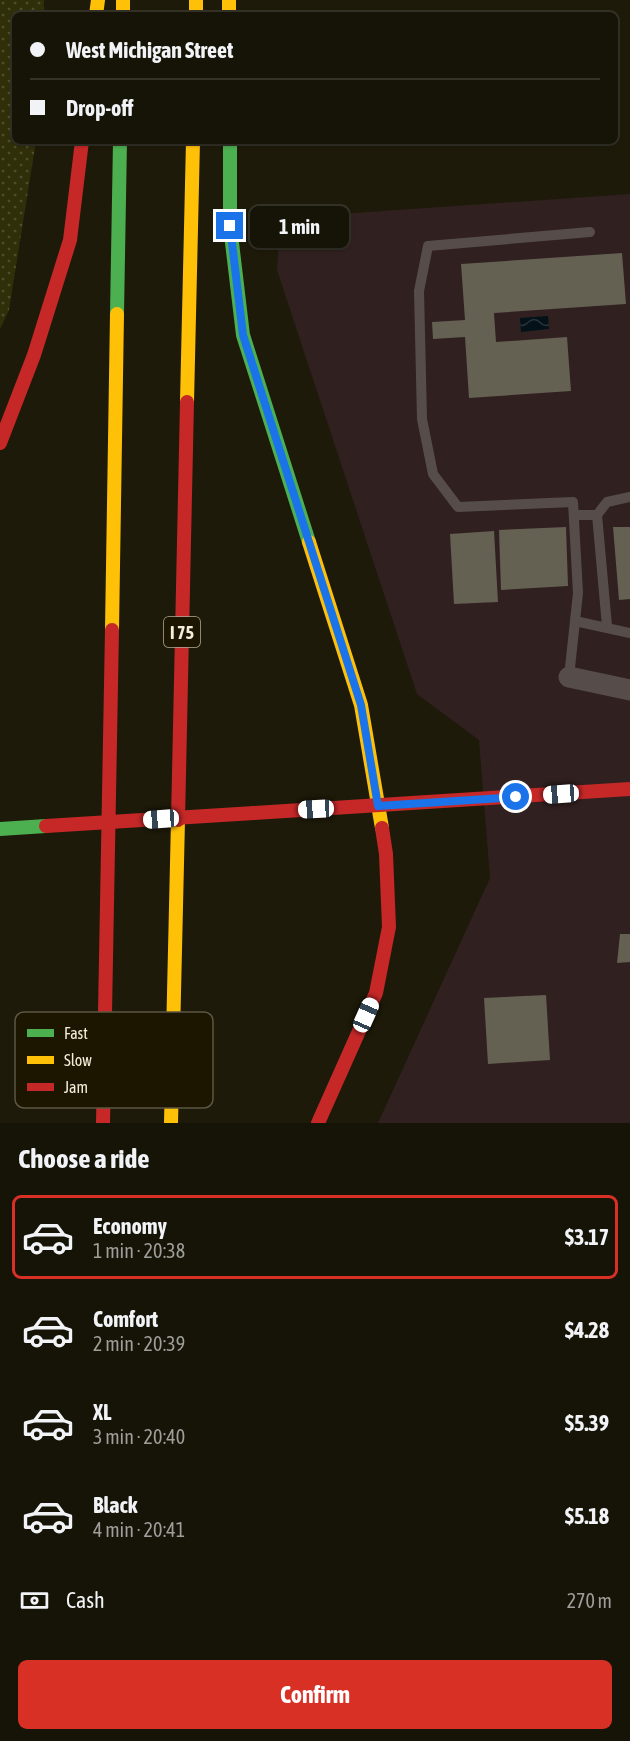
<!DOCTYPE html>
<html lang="en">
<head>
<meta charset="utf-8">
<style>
  body { margin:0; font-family:"Asap Condensed",sans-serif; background:#232115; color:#f1f3f6; height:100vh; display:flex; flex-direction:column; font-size:22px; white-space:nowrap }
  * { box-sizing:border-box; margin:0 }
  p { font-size:20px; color:#9e9e9b }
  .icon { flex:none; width:33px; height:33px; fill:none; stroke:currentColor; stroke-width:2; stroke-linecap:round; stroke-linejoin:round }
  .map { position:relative; height:1123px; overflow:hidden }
  .sheet { display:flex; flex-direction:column; background:#161407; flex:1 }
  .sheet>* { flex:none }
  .top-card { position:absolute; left:12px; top:12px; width:606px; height:132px; border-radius:9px; box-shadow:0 2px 4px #0004,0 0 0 2px #353328; display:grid; align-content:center; height:132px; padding:0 18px; background:#161407 }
  .end { position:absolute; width:27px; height:27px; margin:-14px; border:8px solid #1a73e8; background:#fff; box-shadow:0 0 0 3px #fff }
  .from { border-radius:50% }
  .bubble { position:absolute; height:42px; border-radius:9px; background:#161407; box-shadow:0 2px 4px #0004,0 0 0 2px #353328; font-size:20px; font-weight:700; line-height:42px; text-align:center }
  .car { position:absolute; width:18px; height:36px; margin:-18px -9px; border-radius:8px; box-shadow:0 0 4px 2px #0007; background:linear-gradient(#fff 24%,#345 0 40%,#fff 0 76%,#345 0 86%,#fff 0) }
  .top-card b { display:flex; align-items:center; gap:21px; height:57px; font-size:22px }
  .top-card b+b { border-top:2px solid #353328 }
  .top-card i { width:15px; height:15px; background:#f1f3f6 }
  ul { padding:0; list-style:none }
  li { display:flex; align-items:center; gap:18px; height:84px; margin:0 12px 9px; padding:0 6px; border:3px solid transparent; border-radius:9px }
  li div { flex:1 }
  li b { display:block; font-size:22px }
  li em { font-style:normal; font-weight:700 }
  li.current { border-color:#d93025 }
  li>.icon { width:54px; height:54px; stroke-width:1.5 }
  h2 { padding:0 18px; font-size:27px; line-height:72px }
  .pay { display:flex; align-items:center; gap:15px; height:66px; padding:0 18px; font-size:22px }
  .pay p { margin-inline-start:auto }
  .button { display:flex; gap:12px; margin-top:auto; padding:12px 18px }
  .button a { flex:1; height:69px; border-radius:9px; background:#d93025; color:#fff; font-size:24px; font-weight:700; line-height:69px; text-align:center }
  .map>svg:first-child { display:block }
</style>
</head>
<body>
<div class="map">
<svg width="630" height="1123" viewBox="0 0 630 1123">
  <defs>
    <pattern id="grass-dots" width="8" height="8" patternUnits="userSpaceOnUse" patternTransform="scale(1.5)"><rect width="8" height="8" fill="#2f2f0a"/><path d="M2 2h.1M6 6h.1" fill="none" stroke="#4e4d2d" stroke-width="1.8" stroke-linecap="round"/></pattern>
    <pattern id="water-waves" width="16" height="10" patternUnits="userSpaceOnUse" patternTransform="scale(1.5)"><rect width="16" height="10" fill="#031119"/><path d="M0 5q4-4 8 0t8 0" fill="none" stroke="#28343a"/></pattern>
  </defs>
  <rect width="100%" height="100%" fill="#1e1a09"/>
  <polygon fill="#312020" points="630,194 630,1123 378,1123 490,878 479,740 417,694 277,270 281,218"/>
  <polygon fill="url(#grass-dots)" points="0,0 44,0 44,15 15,15 15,141 36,141 9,310 0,329"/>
  <polygon fill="url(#water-waves)" points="548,316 549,329 521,332 520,318"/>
  <g fill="#646052">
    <polygon points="622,253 626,304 494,313 496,342 567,337 571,391 469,398 465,337 433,339 432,322 465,320 461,264"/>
    <polygon points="566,527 568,586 501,590 499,530"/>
    <polygon points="613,527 630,527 630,599 619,600"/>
    <polygon points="494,531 498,602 454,604 450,534"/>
    <polygon points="620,934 630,934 630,962 617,963"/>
    <polygon points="546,995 550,1060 488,1064 484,998"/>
  </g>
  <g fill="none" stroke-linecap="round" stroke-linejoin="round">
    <g stroke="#564d4a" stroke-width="10">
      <polyline points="574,515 597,515"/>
      <polyline points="575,621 630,633"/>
      <polyline points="607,626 597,515 607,502 630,497"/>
      <polyline points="569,677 578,593 573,502 458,507 433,474 422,419 419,291 428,246 590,232"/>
    </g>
    <polyline stroke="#564d4a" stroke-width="21" points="569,677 630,690"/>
    <g stroke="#4caf50" stroke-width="14">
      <polyline points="230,141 230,226 243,335 309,542"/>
      <polyline points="117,314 120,141"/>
      <polyline points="0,829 46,826"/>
    </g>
    <g stroke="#ffc107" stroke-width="14">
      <polyline points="123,0 123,15"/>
      <polyline points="196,0 196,15"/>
      <polyline points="229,0 229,15"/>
      <polyline points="96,15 98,0"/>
      <polyline points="187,402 193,141"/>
      <polyline points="309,542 361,705 382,828"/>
      <polyline points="112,630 117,314"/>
      <polyline points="171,1123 178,820"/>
    </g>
    <g stroke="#c62828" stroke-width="14">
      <polyline points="0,443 34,355 70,240 82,141"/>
      <polyline points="254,813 630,789"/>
      <polyline points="178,820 187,402"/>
      <polyline points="103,1123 112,630"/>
      <polyline points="318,1123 376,993 389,927 386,854 382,828"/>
    </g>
    <polyline stroke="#c62828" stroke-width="14" points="46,826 254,813"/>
  </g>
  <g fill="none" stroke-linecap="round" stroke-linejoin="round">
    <polyline stroke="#1a73e8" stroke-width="8" points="230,226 243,335 361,705 378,806 516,797"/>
  </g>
  <g text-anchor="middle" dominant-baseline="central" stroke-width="6" stroke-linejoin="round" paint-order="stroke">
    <rect fill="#1c1601" stroke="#b2ad9a" stroke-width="1.5" x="164" y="617" width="36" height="30" rx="4.5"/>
    <g font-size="18" font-weight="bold" fill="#f2eedb">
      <text x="182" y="632">I 75</text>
    </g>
  </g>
  <rect x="15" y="1012" width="198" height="96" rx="9" fill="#1c1601" stroke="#5c5742" stroke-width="1.5"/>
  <rect x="27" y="1029" width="27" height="8" fill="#4caf50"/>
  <rect x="27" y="1056" width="27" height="8" fill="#ffc107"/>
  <rect x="27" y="1083" width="27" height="8" fill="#c62828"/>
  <g font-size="16" fill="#f2eedb">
    <text x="64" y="1039">Fast</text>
    <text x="64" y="1066">Slow</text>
    <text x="64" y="1093">Jam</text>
  </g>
</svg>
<i class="end from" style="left:516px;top:797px"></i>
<i class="end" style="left:230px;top:226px"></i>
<div class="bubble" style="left:250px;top:206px;width:99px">1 min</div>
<i class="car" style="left:561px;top:794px;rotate:266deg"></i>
<i class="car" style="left:316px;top:809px;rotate:267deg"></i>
<i class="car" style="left:161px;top:819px;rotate:266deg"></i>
<i class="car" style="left:366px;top:1015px;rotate:24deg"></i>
<div class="top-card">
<b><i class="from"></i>West Michigan Street</b>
<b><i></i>Drop-off</b>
</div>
</div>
<section class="sheet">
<h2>Choose a ride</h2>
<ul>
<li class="current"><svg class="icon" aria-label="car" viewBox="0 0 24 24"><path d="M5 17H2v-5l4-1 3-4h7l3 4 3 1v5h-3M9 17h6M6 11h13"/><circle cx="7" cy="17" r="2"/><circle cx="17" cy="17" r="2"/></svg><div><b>Economy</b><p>1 min · 20:38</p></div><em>$3.17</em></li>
<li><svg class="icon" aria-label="car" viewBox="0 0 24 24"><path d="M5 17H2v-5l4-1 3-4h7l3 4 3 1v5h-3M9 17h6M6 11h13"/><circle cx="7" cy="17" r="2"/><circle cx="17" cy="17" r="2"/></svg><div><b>Comfort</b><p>2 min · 20:39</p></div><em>$4.28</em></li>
<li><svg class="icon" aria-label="car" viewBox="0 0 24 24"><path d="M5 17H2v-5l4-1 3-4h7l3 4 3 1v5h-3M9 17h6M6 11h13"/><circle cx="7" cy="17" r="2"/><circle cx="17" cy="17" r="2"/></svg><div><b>XL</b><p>3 min · 20:40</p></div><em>$5.39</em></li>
<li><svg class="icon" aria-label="car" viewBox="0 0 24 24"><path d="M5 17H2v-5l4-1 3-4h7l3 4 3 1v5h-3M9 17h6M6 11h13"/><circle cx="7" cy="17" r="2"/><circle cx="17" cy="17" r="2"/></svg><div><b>Black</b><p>4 min · 20:41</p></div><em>$5.18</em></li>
</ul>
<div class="pay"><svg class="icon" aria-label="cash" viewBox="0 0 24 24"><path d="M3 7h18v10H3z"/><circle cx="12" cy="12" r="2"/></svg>Cash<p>270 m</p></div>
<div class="button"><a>Confirm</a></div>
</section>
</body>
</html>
